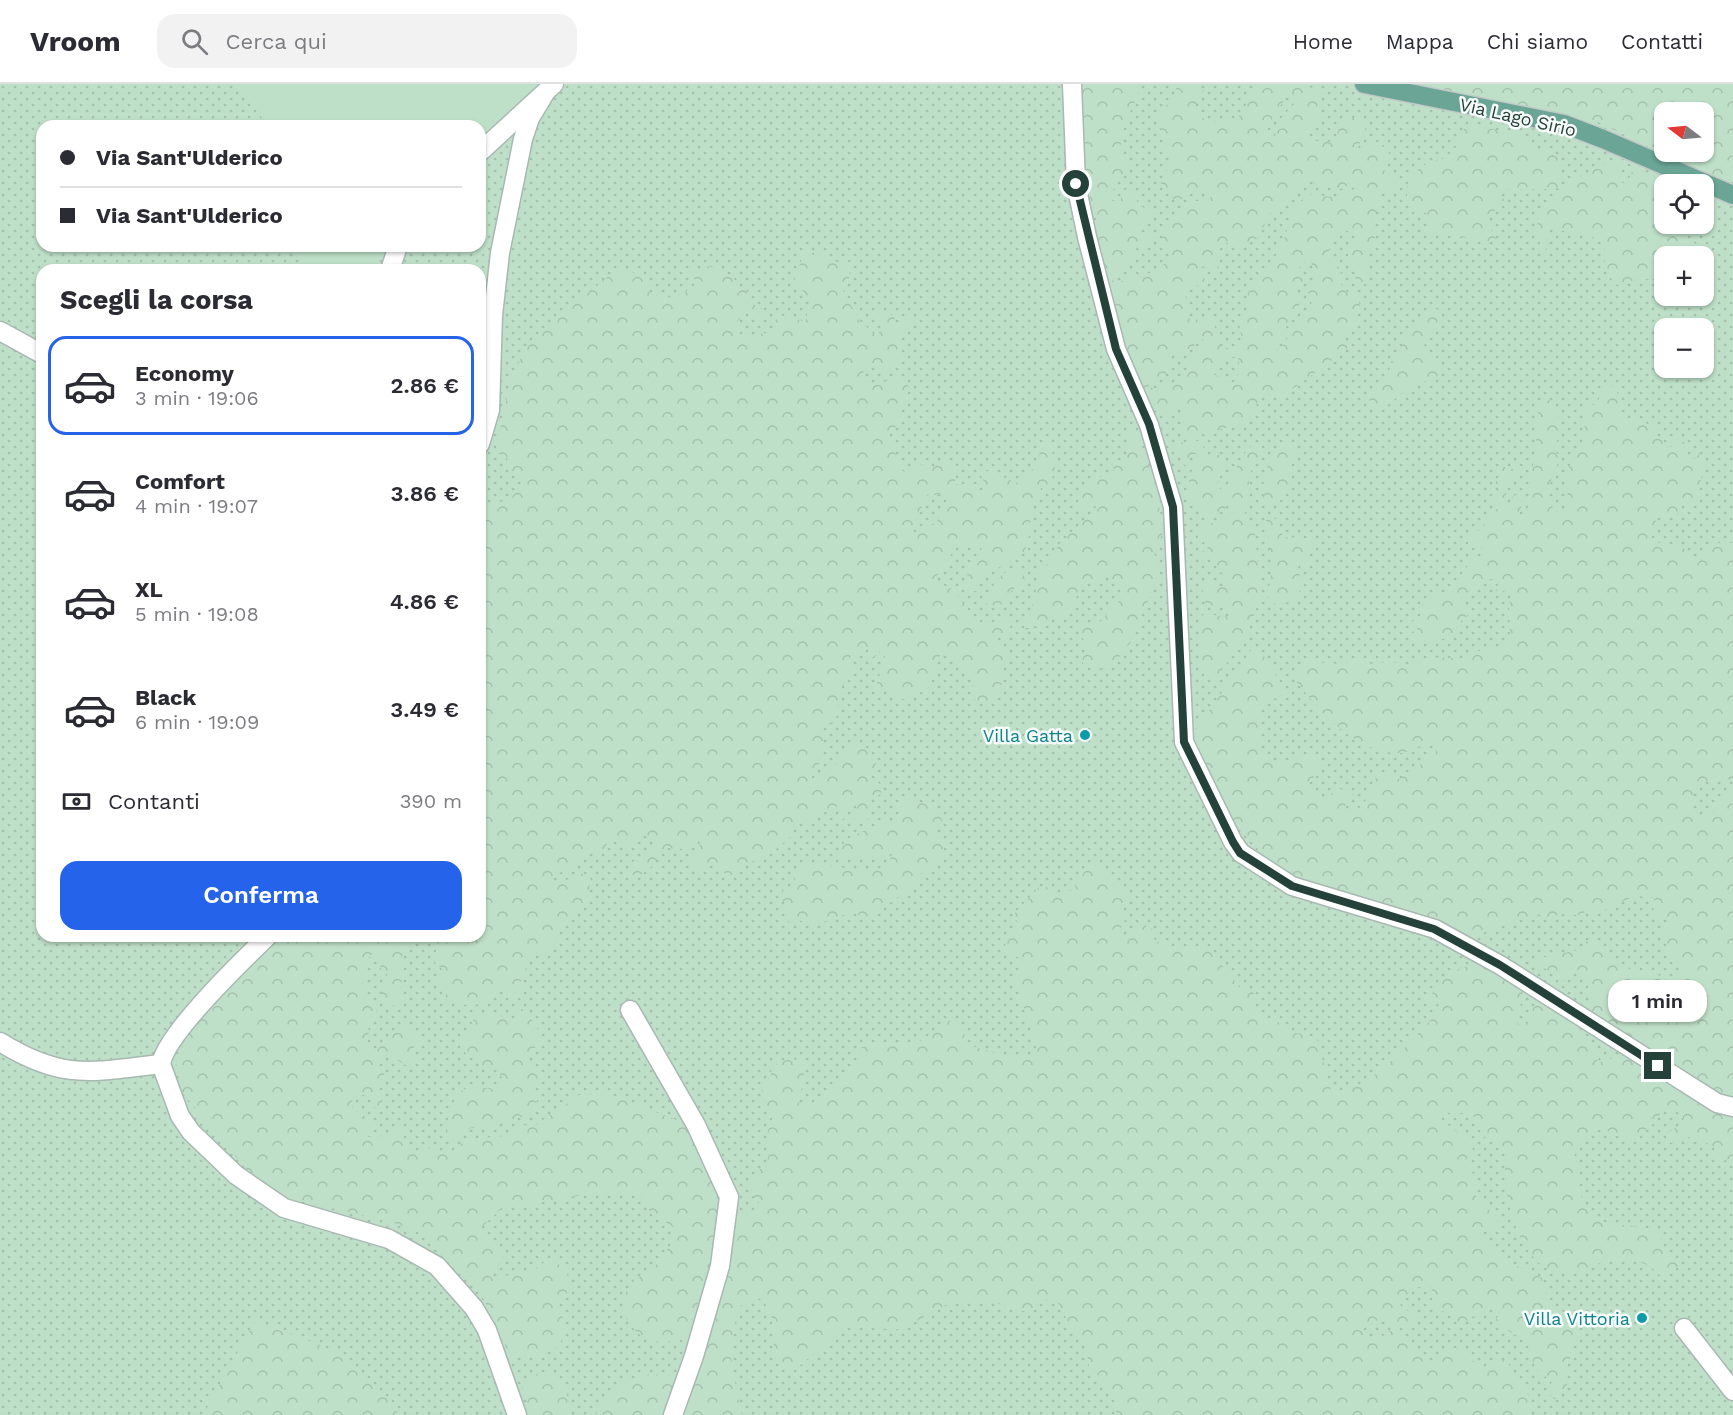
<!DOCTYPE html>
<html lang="it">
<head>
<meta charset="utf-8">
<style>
  body { margin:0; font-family:"Work Sans",sans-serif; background:#f2f2f3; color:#2b2b33; height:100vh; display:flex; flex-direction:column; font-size:22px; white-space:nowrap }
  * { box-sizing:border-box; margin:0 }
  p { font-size:20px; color:#7c7c81 }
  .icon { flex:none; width:33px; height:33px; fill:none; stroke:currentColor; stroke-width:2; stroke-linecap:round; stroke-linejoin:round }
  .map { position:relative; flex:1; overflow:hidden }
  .sheet { position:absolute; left:36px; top:180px; width:450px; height:678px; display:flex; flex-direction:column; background:#fff; border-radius:18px; box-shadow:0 2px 4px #0004 }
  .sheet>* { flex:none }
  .guide { position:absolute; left:36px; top:36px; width:450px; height:132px; border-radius:18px; box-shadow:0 2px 4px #0004; display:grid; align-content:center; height:132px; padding:0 24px; background:#fff }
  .needle { width:39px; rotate:286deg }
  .tools { position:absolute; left:1654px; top:18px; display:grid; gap:12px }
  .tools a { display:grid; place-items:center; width:60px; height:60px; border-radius:12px; background:#fff; box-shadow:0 2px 4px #0004; font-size:30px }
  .end { position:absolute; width:27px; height:27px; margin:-14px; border:8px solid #24423a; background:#fff; box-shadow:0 0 0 3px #fff }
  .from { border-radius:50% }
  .bubble { position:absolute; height:42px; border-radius:18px; background:#fff; box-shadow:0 2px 4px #0004; font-size:20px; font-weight:600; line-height:42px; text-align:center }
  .guide b { display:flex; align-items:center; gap:21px; height:57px; font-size:22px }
  .guide b+b { border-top:2px solid #e1e1e2 }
  .guide i { width:15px; height:15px; background:#2b2b33 }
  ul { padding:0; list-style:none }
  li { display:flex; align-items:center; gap:18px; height:99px; margin:0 12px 9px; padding:0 12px; border:3px solid transparent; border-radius:18px }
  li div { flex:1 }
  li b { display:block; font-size:22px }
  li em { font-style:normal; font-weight:600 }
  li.current { border-color:#2563eb }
  li>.icon { width:54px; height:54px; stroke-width:1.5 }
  h2 { padding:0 24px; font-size:27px; line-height:72px }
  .pay { display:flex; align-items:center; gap:15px; height:66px; padding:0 24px; font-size:22px }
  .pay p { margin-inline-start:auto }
  .button { display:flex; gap:12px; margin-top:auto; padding:12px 24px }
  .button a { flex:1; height:69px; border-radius:18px; background:#2563eb; color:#fff; font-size:24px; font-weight:600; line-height:69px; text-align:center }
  header { display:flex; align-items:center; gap:36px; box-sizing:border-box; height:84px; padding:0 30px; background:#fff; border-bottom:2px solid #e1e1e2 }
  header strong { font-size:28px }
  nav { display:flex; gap:33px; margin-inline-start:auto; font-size:21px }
  .search { width:420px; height:54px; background:#f2f2f3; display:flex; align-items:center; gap:15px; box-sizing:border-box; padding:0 21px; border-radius:18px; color:#7c7c81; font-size:22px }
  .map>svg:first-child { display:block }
</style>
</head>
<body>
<header>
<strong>Vroom</strong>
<div class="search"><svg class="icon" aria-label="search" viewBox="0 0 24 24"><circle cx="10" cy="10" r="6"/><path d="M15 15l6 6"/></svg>Cerca qui</div>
<nav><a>Home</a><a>Mappa</a><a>Chi siamo</a><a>Contatti</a></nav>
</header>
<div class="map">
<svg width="1733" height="1331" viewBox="0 0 1733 1331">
  <defs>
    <pattern id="grass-dots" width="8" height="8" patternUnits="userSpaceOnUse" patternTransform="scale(1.5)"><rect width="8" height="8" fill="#bfe0c8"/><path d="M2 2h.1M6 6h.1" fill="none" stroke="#a4c1ad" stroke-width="1.8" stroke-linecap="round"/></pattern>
    <pattern id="forest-crowns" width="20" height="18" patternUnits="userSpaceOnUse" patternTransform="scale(1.5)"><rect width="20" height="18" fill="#bfe0c8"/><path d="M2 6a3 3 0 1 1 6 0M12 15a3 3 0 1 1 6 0" fill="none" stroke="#a4c1ad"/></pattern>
  </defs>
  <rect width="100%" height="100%" fill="#e6efeb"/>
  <path fill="url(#grass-dots)" fill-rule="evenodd" d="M0,0H1733V1331H0ZM1665,28H1704V68H1665ZM42,42H480V162H42ZM1665,100H1704V140H1665ZM1665,172H1704V212H1665ZM42,186H480V852H42ZM1665,244H1704V284H1665Z"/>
  <g fill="url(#forest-crowns)" fill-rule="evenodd">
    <path d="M1082,0H1141C1136,21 1122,38 1121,60C1120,69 1126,75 1127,83L1110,111L1112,116L1120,117L1123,107L1126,105L1138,111L1137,119L1154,131L1140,140L1139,147L1145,150L1153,147L1157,152L1147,160L1138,161L1131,176L1116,188L1113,196L1117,202L1132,187L1137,190L1135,196L1144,189C1157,191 1165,181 1170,170L1162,154L1163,151C1167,144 1181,122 1186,119C1194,115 1203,119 1210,115L1211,108L1202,104L1176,118L1161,101V95L1172,78L1163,65L1167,59C1145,17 1173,32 1177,0H1187L1204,6L1195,23L1196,29C1207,39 1224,42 1238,34L1249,15L1262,0H1300L1322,7C1319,15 1323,24 1320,31C1315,41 1303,45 1299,54L1323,58L1333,57L1338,48L1340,36L1347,31L1364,38L1366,43L1358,64H1365L1373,56L1385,62L1389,68L1384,87L1397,98L1394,109L1389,111L1381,103L1376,112L1381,123L1372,135V146L1376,151L1365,181L1368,197L1362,202L1356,200L1355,187L1347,174L1355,156L1354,149L1344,146C1334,153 1331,160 1327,172L1333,180L1341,184L1340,199L1348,209L1356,212L1360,221L1354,246L1336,254L1349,259L1346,266C1323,282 1302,299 1279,314L1264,308L1259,310L1255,328L1249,337L1187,355L1181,350L1184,327L1180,322L1166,329L1151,326L1122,258L1087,149L1098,133L1081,98ZM1293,9L1298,11L1296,18L1280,35L1273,58L1267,43L1286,13ZM1356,96L1359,102L1339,114L1309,110L1291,124L1286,151L1265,193H1259L1247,201L1249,227L1238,234L1242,256L1231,265L1218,261L1213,233L1190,237L1184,204L1207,200L1199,185L1204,182L1210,186L1212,193L1220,192L1216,168L1227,159L1240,164L1258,154L1272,125L1281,123L1310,98L1339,105L1346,104L1349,97ZM1304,178H1311L1316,194L1307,207L1311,213L1312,228L1301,231L1279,268L1276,261L1302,216L1300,211L1293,208L1305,198L1299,184ZM1203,255L1204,261L1190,276L1184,294L1155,306L1148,302L1165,293L1172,270L1189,265ZM1236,271L1239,276L1238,295L1230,300L1225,299V294L1209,289L1212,280H1223Z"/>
    <path d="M1394,0H1733V104L1598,38ZM1665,28H1704V68H1665Z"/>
    <path d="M1466,40L1527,52L1531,64L1540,69L1552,66L1562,77L1561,102L1556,105L1498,106L1493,111L1504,115L1503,122L1485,132L1484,138L1496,152L1495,158L1427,148L1434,142L1428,137L1427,129L1411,128C1402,104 1407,89 1430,78C1436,75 1441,77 1447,72C1463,58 1459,55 1466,40Z"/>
    <path d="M1611,78H1618L1623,85L1618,92L1620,100L1628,97L1634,83L1670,100H1665V140H1682L1680,152L1712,168L1714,180L1704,195V172H1665V198L1642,194L1616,201L1605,186L1604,159C1587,148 1570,148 1550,145L1545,168C1536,156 1535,141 1541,127C1563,118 1566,90 1590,91L1593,84Z"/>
    <path d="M809,168L818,169L833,178L848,177C852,185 849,200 843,207L859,236L875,251L883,245L882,237L876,235L878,226L895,232L894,239L899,240L904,234L910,235L912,240L900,248C905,265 902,284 883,288L868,280L863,289L867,297L878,301L894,293L910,303L897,341L886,356L895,364L896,375L904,388L910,390L919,379L930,385L948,375L958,383L954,400H978L979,403L975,406L978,409L989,407L981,392L986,387C999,388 1006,396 1018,399L1031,388L1046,357L1051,360L1055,385L1050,401L1041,404L1040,412L1032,419L1030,448L1025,467L981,495L977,507H969L964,502L970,482L982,464L957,460L943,485L933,496L952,505L976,536L988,541L1004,533L1011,544L1007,550L998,553V559L1008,571L1000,586L1004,595L993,618L986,620L973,615L972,590L947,568H941L930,602L909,616L898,614C892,606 885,606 875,607L885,572L880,567L874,574L868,572V564L861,563L858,569L849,572L852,584L840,607L836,636L824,643L821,651C829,667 817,684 809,698L816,700L842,675L846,661C863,653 875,670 877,686L869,691L881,701V710L871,715L867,740H856L853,732L857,724L853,719L843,736L835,735L840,727L838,722L793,743L794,750C776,764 765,780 742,778L732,791L725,790L718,779L708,780L703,785L687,781L699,765L700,756L693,757L685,765L667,764L654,781L639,792L630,790L629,780L649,768L655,756L652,752L642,751L631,761L621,763L615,757L608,758L605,764L595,769L586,768L574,783L552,792L554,797H564L583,789L590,792L591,798L583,824L558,850L552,867L531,871L520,899L525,907L518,915L509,916L506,907L495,906L484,920L463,921L445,915L447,904L439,901L436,894L442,885L435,879L437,852H480V418C499,423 518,414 524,394L512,388L506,372L495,369L510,299L523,269L532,256L612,189C629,183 637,190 651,198L648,206C665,220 683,213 697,198L688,188L709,182L734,194L738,203L748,208L742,215L769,228L768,235L763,236L745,229L736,239L738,249L749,253L773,247L777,233L787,231L805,238L811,217L803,207L792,204L803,171ZM929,408L935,411L946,410L948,413L936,440L921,442L915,448H910Z"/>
    <path d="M1428,225H1437L1442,231C1441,248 1423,253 1422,270L1437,274L1441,278V290L1430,298L1417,297L1383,325L1371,322L1369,316L1370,307L1389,288L1391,278L1403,261L1408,245Z"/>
    <path d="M1607,301L1614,303L1623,319L1615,331L1631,336L1640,335L1655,345L1652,354L1661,355L1669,363L1676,361L1675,355L1684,358L1685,372L1694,375L1699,370L1709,380L1702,391L1696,417L1682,422L1678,430L1655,434L1657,443L1652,447V456C1661,461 1667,459 1677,461C1687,464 1692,474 1703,477L1709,462L1722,458L1733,459V695L1701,698L1693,708L1691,722L1699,731L1711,730L1727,711L1733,709V1017L1719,1014L1585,926L1595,915L1579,886L1568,890L1564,897L1557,896L1553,888L1538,882L1536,875L1583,865L1587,856C1616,862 1620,895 1656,889L1669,900L1679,894V884L1667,874L1666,858L1661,853L1670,834L1653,831L1654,815L1650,811L1630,814L1596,830L1588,827L1578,831L1559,830L1552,834L1537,830L1468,854L1292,792L1269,778L1234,738L1194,662L1195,647L1256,559L1286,608C1275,617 1265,616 1256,628L1262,635L1260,663L1271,679C1287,680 1299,670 1314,671L1320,682L1317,689L1305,703L1322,709L1321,718L1325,722L1333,707L1338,704L1353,710L1351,716L1345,721L1348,728L1357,727L1369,712L1377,690L1385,688L1397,696C1407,691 1428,675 1436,668L1433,661C1419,658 1412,670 1398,669C1356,669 1317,626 1294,594L1301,580L1307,577L1333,580L1362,576L1374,581L1388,577L1411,582C1427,572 1445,572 1463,576L1469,568L1493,565L1506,559L1510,552L1509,523L1512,504H1507L1500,510L1496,506L1499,496C1487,490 1459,509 1459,523L1466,525L1469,530L1458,540L1451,553L1419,560L1411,556L1410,551L1418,544L1412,537L1420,534L1423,516L1436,509L1453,511L1455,499L1472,476H1482L1485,469L1477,460L1470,466L1468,460L1470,452L1484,443L1487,429L1499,424L1489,418L1491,412L1501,407L1500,402L1495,399L1501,389L1496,385L1498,382L1505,383L1507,388H1510L1514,381L1518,380L1522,383L1519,391C1505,397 1508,409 1504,421H1509L1512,413L1521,408L1523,414L1519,433L1523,437L1527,432C1530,394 1539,354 1538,317L1549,316C1564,332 1558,344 1556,364C1556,368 1559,373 1558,377C1554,399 1542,401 1553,426L1560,429L1568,425L1567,387L1582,358L1585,340L1583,323L1596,320Z"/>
    <path d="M1136,344L1157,407L1163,448L1154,469L1157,476L1158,491L1149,516L1141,527L1133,555L1110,586L1083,581L1082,572L1088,565L1080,549V541L1098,540L1119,517L1121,503L1107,491L1082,502L1069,528L1026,546L1023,541L1032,522L1041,485L1048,480L1059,460L1096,425L1095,420L1082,426L1077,422C1082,398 1095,396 1114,386L1112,380L1118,376L1124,380L1129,360L1126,351Z"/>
    <path d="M1198,357L1204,361L1202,369L1207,373L1208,379L1214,371H1220L1225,375L1219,397L1210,410L1213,411L1228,399L1246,367L1253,360H1262V366L1248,393L1251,406L1244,432L1254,440L1261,510L1247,552L1215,595L1205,593C1200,582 1195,538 1204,530L1232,533L1233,527L1227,523L1215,525L1214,522L1204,518L1202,499L1206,495L1211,498L1213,504L1225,501L1226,490L1220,488L1219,482L1214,481L1203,492L1200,488L1211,477L1209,474L1203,475L1198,471L1212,460L1211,456L1206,455L1201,460L1197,454L1205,440C1218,440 1231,435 1236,422L1227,421L1225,426L1211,433L1200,426L1199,421L1189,422V392L1197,378L1198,370L1189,371V378L1185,382L1177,362L1183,358Z"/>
    <path d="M1289,359L1294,361C1296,372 1296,377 1288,385L1291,390L1285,412L1274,422L1264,421C1261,401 1265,367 1289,359Z"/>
    <polygon points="1271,433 1278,436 1283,453 1304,454 1313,459 1308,477 1299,481 1297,487 1303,497 1296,517 1275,520 1268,513 1272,481 1266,436"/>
    <path d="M1017,484L1024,489V498L1012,506L1000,523L984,519C993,503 998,487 1017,484Z"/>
    <path d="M906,714L928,721L943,735L936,748L944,761V768L929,789L919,790L917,797L921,800L909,805L870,833L850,829L817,840L797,836L789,838L785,831L787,823L780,812L785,804H792L799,784L806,779L868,787L887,784L892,770L885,767L879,773L856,772L841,775L836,773C844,749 862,751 879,739L889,740L896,735Z"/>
    <path d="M1097,782L1114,800L1128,808L1121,829L1125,837L1118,849L1121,856L1127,855L1135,844L1144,840L1153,846V854C1171,870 1186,865 1209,865L1239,903L1252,905L1256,915V931L1281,939L1286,947L1310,952L1318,957L1331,1008C1362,1017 1425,942 1444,921L1440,917L1433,924L1427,919C1431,909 1439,900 1447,893C1473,869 1495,892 1522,907L1518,915L1523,927L1516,937L1521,943L1531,937L1533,922L1544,915L1573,937L1584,958L1602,971L1595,979C1603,978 1612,973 1619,973C1634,974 1650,987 1660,998L1671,999L1733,1030V1074L1719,1078L1712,1071L1716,1067L1712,1061L1688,1053L1671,1059L1666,1054V1049L1683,1040V1030L1663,1024L1656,1038L1641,1049L1638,1058C1628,1057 1624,1054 1616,1050C1588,1037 1580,1058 1572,1078L1580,1085L1575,1102L1595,1135C1616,1144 1639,1139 1660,1149V1157L1679,1181L1671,1190L1669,1187L1661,1193C1649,1175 1622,1173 1603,1178C1595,1180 1589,1186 1582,1188C1577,1190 1565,1189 1559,1188C1518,1184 1498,1101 1507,1068C1500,1062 1493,1059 1486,1054C1474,1045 1478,1019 1456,1031L1443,1027L1438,1030C1448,1046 1466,1048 1473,1065L1466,1077L1477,1096L1475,1111L1499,1136L1492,1146L1485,1145L1477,1152L1511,1179L1542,1194C1544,1212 1553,1221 1568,1231L1571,1238L1578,1241L1580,1250L1569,1266L1571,1272L1564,1291L1569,1297L1560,1314L1554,1315L1547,1308L1555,1291L1537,1294L1539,1282L1530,1275C1534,1252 1506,1251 1496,1236L1499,1227L1495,1222C1480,1224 1473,1236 1459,1240L1455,1232L1437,1225L1432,1217L1434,1209L1430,1203H1412L1409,1210L1400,1214L1401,1225L1418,1229V1238L1409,1245L1396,1242L1383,1233L1363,1245L1364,1254L1372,1259L1390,1247L1399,1248L1426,1277L1433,1279L1449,1264H1458L1483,1286L1488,1278L1506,1276L1531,1316L1532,1327L1530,1331H1117L1112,1307L1089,1282L1084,1253L1073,1247L1056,1215L1044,1216L1033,1227H1019L992,1217L975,1219L963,1216L951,1218L908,1242L894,1246L856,1241L843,1245L790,1290C767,1270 777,1256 771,1231C770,1225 764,1219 761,1214L740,1222C724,1268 733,1286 742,1331H682L728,1183L738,1130C750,1132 753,1128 759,1118L749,1109L755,1088C775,1078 766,1067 767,1051C768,1045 772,1037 773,1031L764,1018L761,1002L771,991L772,983C786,976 792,971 805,981L799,1022H809L851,987L858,979L861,964C879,951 900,966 918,958C931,952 937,944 948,936L966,945L962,959L1005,972L1037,971C1037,958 1019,910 1014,894L1021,881L1019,873H1010L1005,867V861L1018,843L1015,829L1038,804L1049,803C1071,820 1076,798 1088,783Z"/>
    <path d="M279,852H400L407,859L406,868L399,875L404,886L400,905L404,913L399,920L392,922L380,916L388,887L381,886L379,871H371L363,882L366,891L361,897L365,903L363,911L366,918L372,920L376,926V933L368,938L369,954L365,964L373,968C387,961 391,946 406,941L420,957L412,965L417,974L405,981L390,971L373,978L385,989L377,1002L382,1018L379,1025L373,1023L370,1010L352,1013V1025L374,1037L376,1043L368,1047V1053L384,1052L399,1040L409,1044L402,1056L404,1062L421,1068L427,1064L450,1069L467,1055L506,1052L524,1041L533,1043L579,1011L605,1009L685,1039C700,1067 718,1095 718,1128C717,1149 704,1228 695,1245C687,1260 654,1261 641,1252C633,1246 627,1235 621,1227L626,1208L635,1195L650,1189L672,1159V1142L651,1130L640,1110L633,1108L616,1112L597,1108L527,1121H505L482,1143L483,1150L502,1164V1176L490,1192L497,1197L510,1190L535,1186L549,1174L563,1183L570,1196L568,1208L555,1221L566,1240C562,1275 539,1270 510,1271L474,1195L436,1160L418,1148L394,1139L285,1113L248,1087L182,1008L176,979L188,948Z"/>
    <path d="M518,925H524C532,932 533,943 542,949L543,958L530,967L528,975L539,993L533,1009L538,1015L528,1031L487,1044H471L450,1057L445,1053C448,1038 450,1010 467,1004C475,1002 489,1005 497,1005L502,994L498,987L480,982L476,975L468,973L458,958L469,945L477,929L498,931L513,937Z"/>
    <polygon points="255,1237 342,1269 399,1325 395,1331 203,1331"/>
    <path d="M542,1288C563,1290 570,1312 569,1331H531L522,1304L535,1291Z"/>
    <path d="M652,1290L679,1293L666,1331H596C603,1305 629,1294 652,1290Z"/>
  </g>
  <g fill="#bfe0c8">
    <polygon points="232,0 537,0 480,56 480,42 268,42 242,8"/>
    <polygon points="299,162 380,162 373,186 305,186"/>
  </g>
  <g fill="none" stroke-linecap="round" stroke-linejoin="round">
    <g stroke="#a8b8b2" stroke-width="21">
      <g id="minor">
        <polyline points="1072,0 1076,100 1087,153 1116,265 1149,341 1173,423 1184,658 1233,758 1241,769 1292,802 1435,845 1500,881 1717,1019 1733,1023"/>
        <polyline points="480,68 554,0"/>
        <polyline points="390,186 398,162"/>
        <polyline points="0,247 42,270"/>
        <polyline points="480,360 490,326 493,231 500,169 523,55 530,34 545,9"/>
        <path d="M268,852C243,876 166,950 161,980L180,1032L191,1048L236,1091L284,1124L389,1155L437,1182L474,1224L487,1246L517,1331"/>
        <polyline points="630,926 696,1041 729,1113 720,1182 694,1272 673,1331"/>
        <path d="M0,958C63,997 91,988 161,980"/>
        <polyline points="1684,1244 1733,1307"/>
      </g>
    </g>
    <g stroke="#c2cac8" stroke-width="21">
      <polyline id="major" points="1364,0 1564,40 1603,55 1733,111"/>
    </g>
    <use href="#minor" stroke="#fff" stroke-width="18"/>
    <use href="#major" stroke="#6aa596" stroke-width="18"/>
  </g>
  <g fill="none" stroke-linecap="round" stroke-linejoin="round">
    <polyline stroke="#24423a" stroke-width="8" points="1076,100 1116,265 1149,340 1173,423 1184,658 1233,758 1240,769 1292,802 1434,845 1500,881 1658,982"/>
  </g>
  <g fill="#0f9aa8" stroke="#f7fbf9" stroke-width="2">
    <circle cx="1085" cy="651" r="6"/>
    <circle cx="1642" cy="1234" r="6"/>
  </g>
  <g text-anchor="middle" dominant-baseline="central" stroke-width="5" stroke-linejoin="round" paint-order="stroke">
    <g font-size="18" fill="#24423a" stroke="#f7fbf9">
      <text transform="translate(1518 33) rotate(13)">Via Lago Sirio</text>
    </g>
    <g font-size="18" fill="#0d838f" stroke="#f7fbf9" text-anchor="end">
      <text x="1073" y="651">Villa Gatta</text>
      <text x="1630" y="1234">Villa Vittoria</text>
    </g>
  </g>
</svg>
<div class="tools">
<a><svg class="needle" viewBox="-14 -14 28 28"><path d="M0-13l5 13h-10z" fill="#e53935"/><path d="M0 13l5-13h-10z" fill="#7c7c81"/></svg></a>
<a><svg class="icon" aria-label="locate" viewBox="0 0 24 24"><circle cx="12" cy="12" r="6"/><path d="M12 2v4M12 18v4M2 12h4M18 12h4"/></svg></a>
<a>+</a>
<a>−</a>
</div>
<i class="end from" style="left:1076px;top:100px"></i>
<i class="end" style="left:1658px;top:982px"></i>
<div class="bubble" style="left:1608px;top:896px;width:99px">1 min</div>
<div class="guide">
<b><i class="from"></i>Via Sant'Ulderico</b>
<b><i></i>Via Sant'Ulderico</b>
</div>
<section class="sheet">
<h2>Scegli la corsa</h2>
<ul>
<li class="current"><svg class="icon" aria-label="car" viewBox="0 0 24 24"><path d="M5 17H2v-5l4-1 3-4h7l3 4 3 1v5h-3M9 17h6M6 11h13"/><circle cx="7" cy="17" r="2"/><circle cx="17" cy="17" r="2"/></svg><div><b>Economy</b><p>3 min · 19:06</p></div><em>2.86 €</em></li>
<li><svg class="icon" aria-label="car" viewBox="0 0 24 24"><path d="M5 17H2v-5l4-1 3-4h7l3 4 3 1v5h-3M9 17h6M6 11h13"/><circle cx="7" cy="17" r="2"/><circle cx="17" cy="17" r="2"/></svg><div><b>Comfort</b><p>4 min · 19:07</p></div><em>3.86 €</em></li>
<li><svg class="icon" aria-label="car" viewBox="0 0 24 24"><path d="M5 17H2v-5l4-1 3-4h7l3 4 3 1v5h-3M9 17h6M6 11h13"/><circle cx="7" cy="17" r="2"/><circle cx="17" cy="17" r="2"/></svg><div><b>XL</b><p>5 min · 19:08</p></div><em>4.86 €</em></li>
<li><svg class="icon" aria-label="car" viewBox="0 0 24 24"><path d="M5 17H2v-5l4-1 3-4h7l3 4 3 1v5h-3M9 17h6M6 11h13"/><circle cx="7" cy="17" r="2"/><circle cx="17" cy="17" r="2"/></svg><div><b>Black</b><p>6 min · 19:09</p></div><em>3.49 €</em></li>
</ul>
<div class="pay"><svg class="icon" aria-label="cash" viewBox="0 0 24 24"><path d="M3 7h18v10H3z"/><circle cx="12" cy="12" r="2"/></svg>Contanti<p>390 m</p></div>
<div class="button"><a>Conferma</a></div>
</section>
</div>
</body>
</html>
